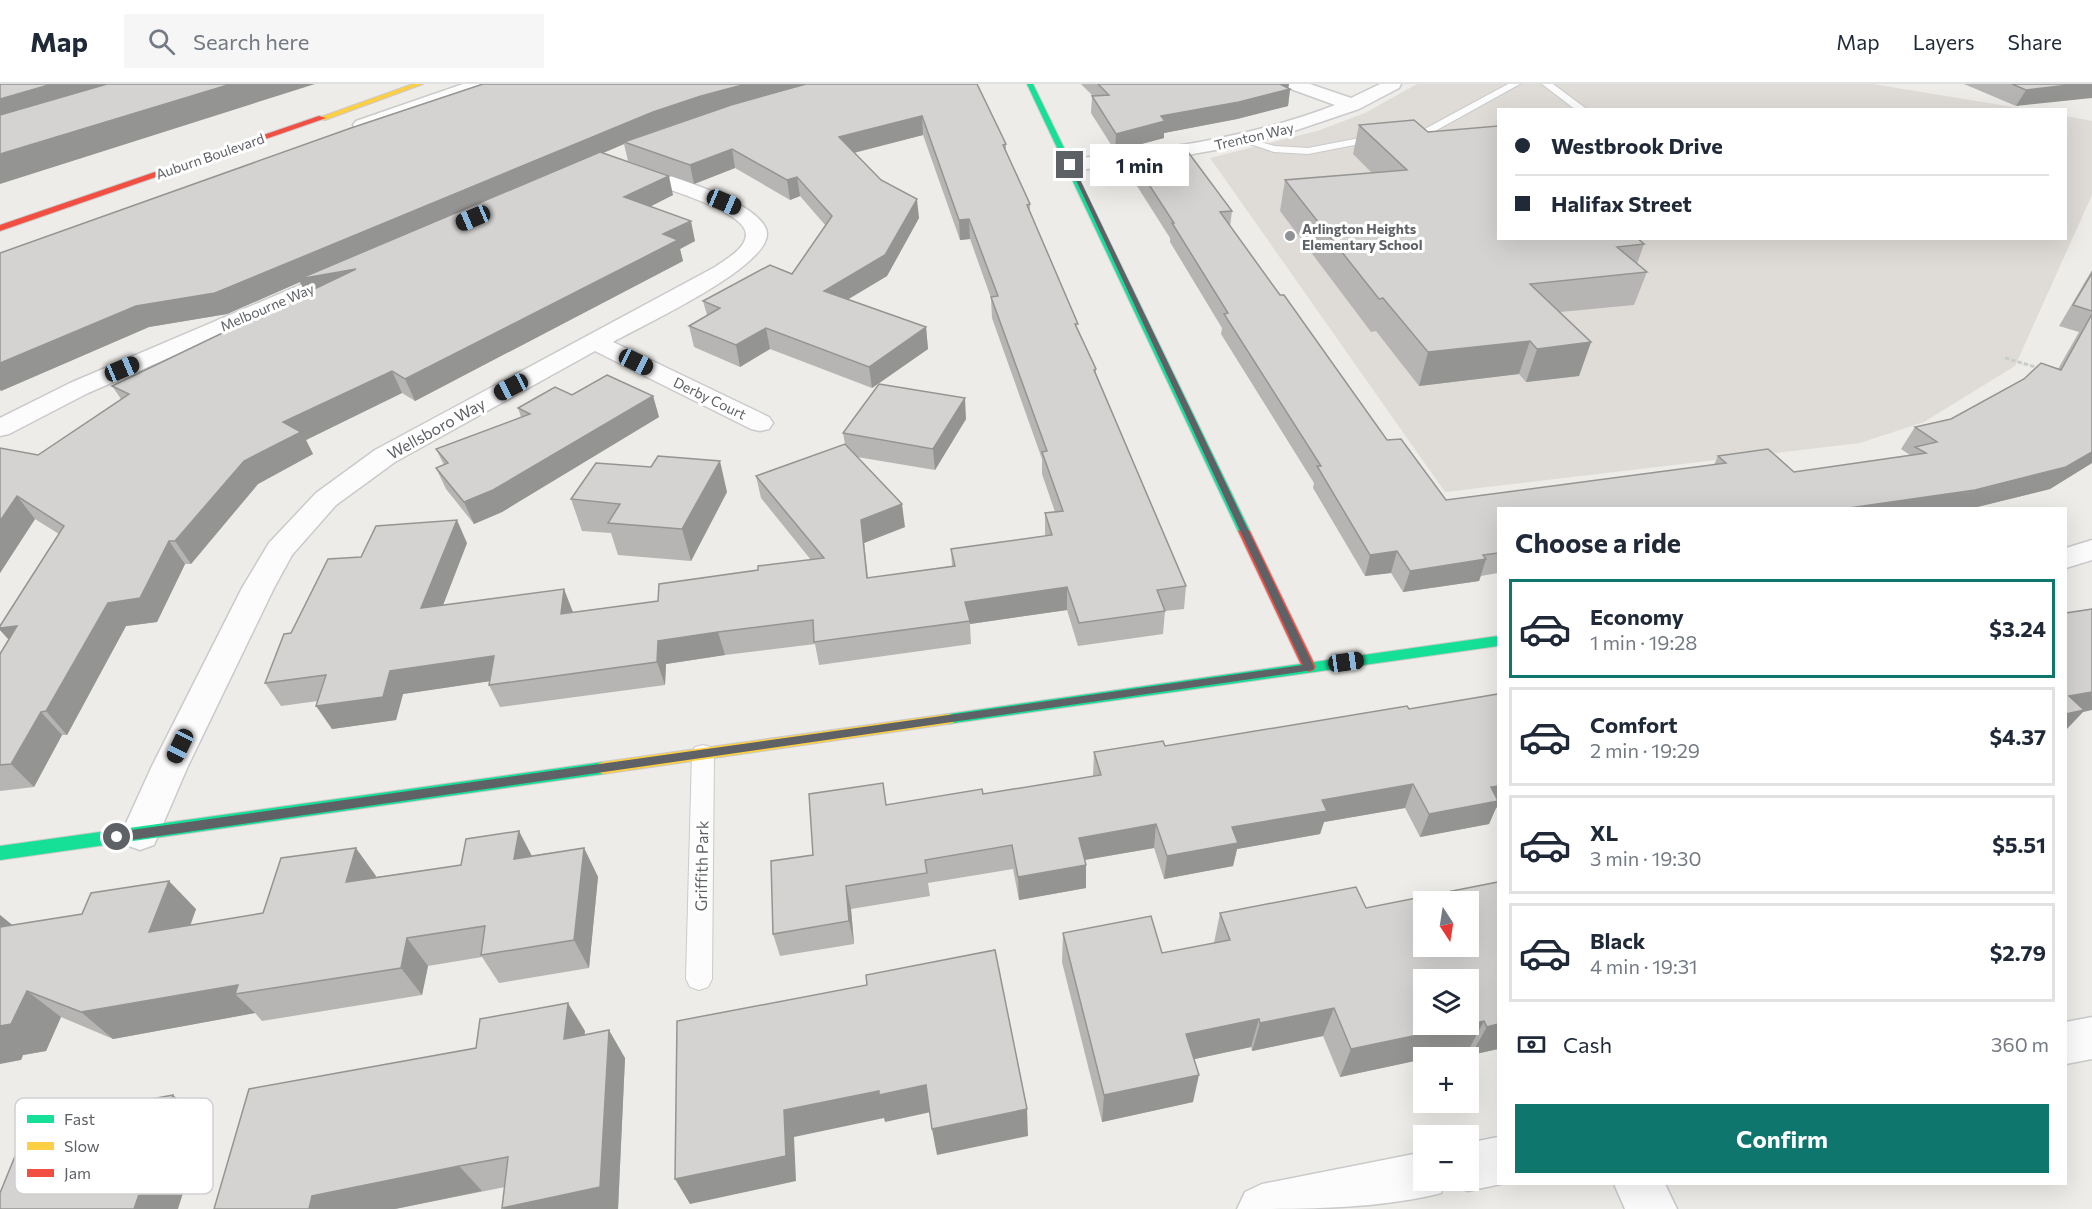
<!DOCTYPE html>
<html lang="en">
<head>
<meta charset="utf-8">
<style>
  body { margin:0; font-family:Commissioner,sans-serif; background:#f6f6f7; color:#1f2937; height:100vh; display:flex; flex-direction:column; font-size:22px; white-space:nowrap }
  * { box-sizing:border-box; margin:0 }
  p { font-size:20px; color:#747a83 }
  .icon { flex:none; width:33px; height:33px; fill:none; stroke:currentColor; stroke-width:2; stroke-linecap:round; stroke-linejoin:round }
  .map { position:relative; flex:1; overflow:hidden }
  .panel { position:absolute; left:1497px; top:423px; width:570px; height:678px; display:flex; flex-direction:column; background:#fff; border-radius:0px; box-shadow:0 6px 24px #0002 }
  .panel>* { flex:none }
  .hud { position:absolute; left:1497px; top:24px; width:570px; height:132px; border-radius:0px; box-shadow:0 6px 24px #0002; display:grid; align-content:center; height:132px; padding:0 18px; background:#fff }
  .needle { width:39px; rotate:168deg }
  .controls { position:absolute; left:1413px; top:807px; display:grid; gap:12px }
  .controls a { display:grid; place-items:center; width:66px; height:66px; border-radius:0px; background:#fff; box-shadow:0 6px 24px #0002; font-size:30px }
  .end { position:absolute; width:27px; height:27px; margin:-14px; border:8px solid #5e6165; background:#fff; box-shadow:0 0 0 3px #fff }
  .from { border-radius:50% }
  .bubble { position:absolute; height:42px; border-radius:0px; background:#fff; box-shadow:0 6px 24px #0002; font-size:20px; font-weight:700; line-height:42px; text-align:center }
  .car { position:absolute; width:18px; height:36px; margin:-18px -9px; border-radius:8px; box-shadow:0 0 4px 2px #0007; background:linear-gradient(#222 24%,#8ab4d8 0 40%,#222 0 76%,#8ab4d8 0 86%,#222 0) }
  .hud b { display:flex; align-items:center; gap:21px; height:57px; font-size:22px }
  .hud b+b { border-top:2px solid #e0e1e3 }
  .hud i { width:15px; height:15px; background:#1f2937 }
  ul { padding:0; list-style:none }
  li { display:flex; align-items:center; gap:18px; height:99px; margin:0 12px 9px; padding:0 6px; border:3px solid #e0e1e3; border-radius:0px }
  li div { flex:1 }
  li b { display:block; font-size:22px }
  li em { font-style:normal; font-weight:700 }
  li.selected { border-color:#0f766e }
  li>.icon { width:54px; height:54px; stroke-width:1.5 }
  h2 { padding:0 18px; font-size:27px; line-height:72px }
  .pay { display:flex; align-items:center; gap:15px; height:66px; padding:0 18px; font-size:22px }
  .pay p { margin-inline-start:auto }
  .primary-button { display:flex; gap:12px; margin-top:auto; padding:12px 18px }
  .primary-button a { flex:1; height:69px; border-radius:0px; background:#0f766e; color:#fff; font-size:24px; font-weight:700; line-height:69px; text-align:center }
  header { display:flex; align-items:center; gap:36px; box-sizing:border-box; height:84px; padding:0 30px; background:#fff; border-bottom:2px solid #e0e1e3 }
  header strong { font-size:28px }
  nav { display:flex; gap:33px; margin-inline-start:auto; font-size:21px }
  .search { width:420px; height:54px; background:#f6f6f7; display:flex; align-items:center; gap:15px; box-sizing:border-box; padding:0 21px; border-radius:0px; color:#747a83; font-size:22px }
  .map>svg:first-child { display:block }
</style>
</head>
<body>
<header>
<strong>Map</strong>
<div class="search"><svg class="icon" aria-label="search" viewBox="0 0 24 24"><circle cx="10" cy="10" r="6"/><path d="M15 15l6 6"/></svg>Search here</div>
<nav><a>Map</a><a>Layers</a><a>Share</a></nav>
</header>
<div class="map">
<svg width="2092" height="1125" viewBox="0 0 2092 1125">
  <rect width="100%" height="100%" fill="#edece8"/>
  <polygon fill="#dfdcd8" points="1417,0 1873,0 2025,25 1498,26 1498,154 2066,154 2066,32 2092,37 2092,111 2015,282 1924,338 1860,359 1445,408 1210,74 1317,47 1365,29"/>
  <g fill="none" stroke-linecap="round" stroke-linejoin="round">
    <g stroke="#cacaca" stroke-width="2">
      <g id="lane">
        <polygon points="1508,0 1520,0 1426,52 1370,58 1308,70 1274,68 1241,57 1246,54 1275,62 1308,64 1370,52 1423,46"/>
        <polygon points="1542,0 1553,0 1588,26 1576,26"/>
        <polygon points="703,661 711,663 714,669 712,895 708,903 699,906 690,903 686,895 692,669 695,663"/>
      </g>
    </g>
    <g stroke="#cacaca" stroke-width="3">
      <g id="street">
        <polygon points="463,0 487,0 485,4 368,45 356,45 353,41 356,37"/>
        <path d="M1286,0H1310L1351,14L1380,0H1401L1399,4L1359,25L1282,51L1243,61L1154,77L1070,87L1063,85L1060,81L1063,77L1070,75C1161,66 1250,54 1335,21L1288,4Z"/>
        <path d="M629,80C656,87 766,118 767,150C767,184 643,241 613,258L769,333L773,339L769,345L760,347L751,345L595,267L395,378L336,421L292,471L274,504L188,682L154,761L140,766L126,761L121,750L152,682L242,504L269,459L316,409L375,366L715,183C726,175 746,165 746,150C746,125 644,98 622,90L619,86L622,82Z"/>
        <polygon points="345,182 353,184 356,189 353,194 88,309 9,350 0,352 0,334 70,299"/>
        <polygon points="2092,456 2092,476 2066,484 2066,464"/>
        <polygon points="2092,933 2092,975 2066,980 2066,938"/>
        <polygon points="1498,1053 1498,1100 1501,1100 1468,1107 1451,1100 1450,1096 1468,1096 1468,1059"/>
        <path d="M1424,1068V1096H1446L1441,1109C1380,1125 1303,1125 1237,1125L1245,1108L1262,1100Z"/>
        <polygon points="1614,1100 1665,1100 1677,1125 1625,1125"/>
      </g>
    </g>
    <g stroke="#cacaca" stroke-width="2">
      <g id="fast">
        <polygon points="1027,0 1033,0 1250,447 1248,450 1240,450 1238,447"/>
        <polygon points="1498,552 1498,562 948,640 943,639 941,635 943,631 948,630"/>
        <polygon points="603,678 608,680 610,684 608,688 603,690 0,776 0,762"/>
      </g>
    </g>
    <g stroke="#cacaca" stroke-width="2">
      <g id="slow">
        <polygon points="413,0 423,0 325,36 318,34"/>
        <polygon points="948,630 953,631 955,635 953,639 948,640 603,690 598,688 596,684 598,680 603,678"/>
      </g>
    </g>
    <g stroke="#cacaca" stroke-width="2">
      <g id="jam">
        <polygon points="319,32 326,34 0,147 0,141"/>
        <polygon points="1244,443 1250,447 1316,583 1314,586 1309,588 1302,583 1238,447"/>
      </g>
    </g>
    <polyline stroke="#c9cecb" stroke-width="3" stroke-dasharray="4.5 2" stroke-linecap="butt" points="2005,274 2039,284"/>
    <use href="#lane" fill="#fcfcfc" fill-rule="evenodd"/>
    <use href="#street" fill="#fcfcfc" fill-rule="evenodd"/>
    <use href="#fast" fill="#16e098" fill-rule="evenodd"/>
    <use href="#slow" fill="#ffcf43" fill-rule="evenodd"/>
    <use href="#jam" fill="#f24e42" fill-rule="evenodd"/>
  </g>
  <g fill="#b6b5b4" fill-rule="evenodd">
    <path d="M977,0L1006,60V67L1030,120V127L1078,245L1096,285V290L1186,502L1184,525L1165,527L1163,550L1078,562L1067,526L970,540L971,560L819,581L815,560L725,571L666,580L665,601L500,623L489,601V597L403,610L396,636L332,645L318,617L281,622L265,599L291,549L361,473L467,459L443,521L573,528L658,517L758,486L811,476L761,414L756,392L845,360L843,349L966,335L935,386L857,373L905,443L864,459L868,494L952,482L951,465L1045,452V429L1055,428L1042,390V375L992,234L991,214L970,155L960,156L923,51L854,69L919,134L887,192L848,215L926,243L928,265L872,304L770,265L740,283L694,263L689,242L707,231L703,217L792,190L826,142L800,112L790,116L735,84L694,100L628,77L624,60L603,69L673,111L650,122L695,157L680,165L683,177L415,317L402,309L306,356L313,370L258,400L191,480H185L157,538L126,542L67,651H62L34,703L0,707V570L9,556L0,546V542L59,450L35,435L0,489V364L38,371L121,315L112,302L306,209L300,198L227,230L149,243L1,307L0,306V169L351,44ZM705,30L651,49L657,46Z"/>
    <polygon points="1081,0 1289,0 1288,4 1290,5 1288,22 1237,35 1164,49 1164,54 1115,67 1091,29 1092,12 1093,12"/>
    <polygon points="1964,0 2092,0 2016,22"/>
    <polygon points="1359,41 1428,48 1644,160 1637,180 1647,188 1634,221 1560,228 1591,258 1579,292 1526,298 1519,290 1419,302 1376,247 1371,248 1280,127 1285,96 1372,89 1353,70"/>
    <polygon points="1131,73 1232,127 1230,143 1387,356 1446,416 1714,381 1718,372 1794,388 1910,372 1910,371 1901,365 1915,343 1951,335 2058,285 2079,248 2059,242 2092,186 2092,379 2050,405 1973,424 1498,424 1498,489 1481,492 1479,497 1403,508 1391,489 1365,492 1313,404 1314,399 1221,250 1222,244 1170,158 1170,154 1130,91"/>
    <polygon points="572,311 653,312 659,333 502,428 474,440 446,405 436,384 444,381 436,365 521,333 518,324"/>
    <polygon points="727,408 691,477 618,471 611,449 582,447 571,415"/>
    <polygon points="1409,625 1496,724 1489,740 1420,753 1405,724 1324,738 1320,750 1237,765 1233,782 1164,795 1154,764 1085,776 1086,804 1019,816 1013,785 928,799 930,812 851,825 854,860 780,872 773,850 887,721 983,710 1093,692 1094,668 1165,662"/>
    <polygon points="584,764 598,793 589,884 499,899 482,873 428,882 422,911 262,937 255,929 113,955 61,933 46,967 23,971 21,976 0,831 12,841 82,830 196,825 190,841 263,829 376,792 376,793"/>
    <polygon points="1498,798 1498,965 1471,971 1469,965 1424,974 1424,975 1340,993 1323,952 1252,967 1251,963 1194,975 1193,1018 1102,1038 1062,878 1063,849 1162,869 1214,859 1220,829 1366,824"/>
    <polygon points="585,947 584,951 625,974 618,1125 504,1125 505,1103 395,1125 476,964"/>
  </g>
  <g fill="#949492">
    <polygon points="52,0 145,0 0,43 0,15"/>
    <polygon points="231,0 315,0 0,100 0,70"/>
    <polygon points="746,0 814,0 704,30 657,46 626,59 624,58 624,60 315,192 356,185 309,216 300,198 227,230 149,243 1,307 0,305 0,279 136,222 653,28 701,12"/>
    <polygon points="1270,0 1289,0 1288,5 1290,5 1288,22 1237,35 1164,49 1164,54 1115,67 1116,50 1161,32"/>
    <polygon points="2077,0 2092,0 2092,14 2016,22 2026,6"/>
    <polygon points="922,32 923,51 841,72 839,53"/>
    <polygon points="732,65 735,84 694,100 690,81"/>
    <polygon points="669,92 673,111 630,133 624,113"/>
    <polygon points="797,93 800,112 790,116 787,96"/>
    <polygon points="917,115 919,134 887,192 827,228 824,207"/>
    <polygon points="969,135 970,155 960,156 959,136"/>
    <polygon points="691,137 695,157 680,165 683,177 415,317 405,295 663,150"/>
    <polygon points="926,243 928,265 872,304 869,283"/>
    <polygon points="766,244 770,265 740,283 736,261"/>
    <polygon points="1530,257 1519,290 1419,302 1428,268"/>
    <polygon points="1591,258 1579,292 1526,298 1537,265"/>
    <polygon points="392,287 402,309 306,356 313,370 258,400 191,480 175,457 244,377 283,338"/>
    <polygon points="653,312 659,333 502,428 474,440 464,418"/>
    <polygon points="965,314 966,335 935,386 933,365"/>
    <polygon points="2092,368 2092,379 2050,405 1973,424 1849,424"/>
    <polygon points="720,377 727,408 691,477 682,445"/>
    <polygon points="17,412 35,435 0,489 0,437"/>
    <polygon points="902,420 905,443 864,459 871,517 861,436"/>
    <polygon points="457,436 467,459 433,547 421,524"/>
    <polygon points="169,457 185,480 157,538 126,542 67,651 46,627 108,519"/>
    <polygon points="1397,467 1391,489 1365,492 1370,471"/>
    <polygon points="1486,475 1479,497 1403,508 1410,487"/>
    <polygon points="1067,503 1067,526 970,540 965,518"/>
    <polygon points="564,505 573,528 561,530"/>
    <polygon points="17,542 19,567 0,546 0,544"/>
    <polygon points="718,548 725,571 666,580 665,601 657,578 658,557"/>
    <polygon points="494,572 505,595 403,610 396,636 332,645 316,622 390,587"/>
    <polygon points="2092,608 2092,626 2083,628 2066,646 2066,616 2069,612"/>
    <polygon points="41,628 62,651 34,703 11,680"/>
    <polygon points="1413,700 1405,724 1324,738 1320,750 1237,765 1233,782 1164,795 1167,772 1232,743 1322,716"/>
    <polygon points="1498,702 1498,723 1496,724 1489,740 1420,753 1429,730 1491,703"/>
    <polygon points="1156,740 1154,764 1078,777 1079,754"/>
    <polygon points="519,747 534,776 514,775"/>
    <polygon points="356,764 376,792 367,826 346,798"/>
    <polygon points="584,764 598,793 589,884 574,856"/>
    <polygon points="1086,781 1086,804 1019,816 1018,793"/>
    <polygon points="169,797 196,825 178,876 149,848"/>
    <polygon points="846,802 851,825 854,860 849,837"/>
    <polygon points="0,831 33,858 0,851"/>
    <polygon points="407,854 428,882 422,911 401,884"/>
    <polygon points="238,901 235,910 255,929 113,955 81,928"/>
    <polygon points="27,907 61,933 46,967 23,971 21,976 0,980 0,942"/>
    <polygon points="568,919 585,947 582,982 564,955"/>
    <polygon points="1334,924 1323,952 1252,967 1260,939"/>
    <polygon points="1259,935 1251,963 1181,978 1186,950"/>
    <polygon points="1484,937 1469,965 1431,974 1424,974 1424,975 1340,993 1351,965"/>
    <polygon points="1498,940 1498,965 1471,971 1487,943"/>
    <polygon points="609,946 625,974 618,1125 504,1125 502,1124"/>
    <polygon points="1199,991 1193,1018 1102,1038 1104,1011"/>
    <polygon points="926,1001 931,1028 885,1038 884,1034 794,1053 796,1097 690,1120 675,1095 784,1026 879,1007"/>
    <polygon points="173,1011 205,1038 178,1125 134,1125"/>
    <polygon points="1027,1025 1028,1052 937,1071 932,1045"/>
    <polygon points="459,1082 482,1107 395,1125 309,1125 312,1112"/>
  </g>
  <g fill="#d4d3d1" stroke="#949492" stroke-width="1.5" fill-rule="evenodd">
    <polygon points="0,0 52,0 0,15"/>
    <polygon points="107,0 231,0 0,70 0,31"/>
    <polygon points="483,0 746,0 701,12 653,28 215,209 136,222 0,279 0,169 351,44"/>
    <polygon points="806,0 977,0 1006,60 1003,61 1030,120 1027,121 1078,240 1075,240 1096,285 1094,286 1186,502 1157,506 1165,527 1079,539 1067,503 965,518 970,537 814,558 813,536 718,548 658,557 657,578 489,601 494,572 390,587 383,613 316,622 326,591 265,599 284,550 291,549 328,475 361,473 376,442 457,436 421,524 564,505 561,530 658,517 659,500 758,486 758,482 824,474 756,392 845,360 902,420 861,436 867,494 955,482 951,465 1052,451 1045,429 1063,427 1042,368 1047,367 991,213 998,212 969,135 959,136 922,32 839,53 881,96 917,115 885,171 824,207 926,243 869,283 766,244 736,261 689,242 720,224 703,217 770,181 792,190 832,132 797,93 787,96 732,65 690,81 624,58 731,21"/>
    <polygon points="1098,0 1280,0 1290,5 1239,18 1161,32 1165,37 1116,50 1092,12 1109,11"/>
    <polygon points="2012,0 2077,0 2026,6"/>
    <polygon points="1414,36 1428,48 1498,42 1498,154 1637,154 1644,160 1617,163 1647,188 1530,200 1591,258 1537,265 1530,257 1428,268 1383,214 1379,215 1285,96 1407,86 1359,41"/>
    <polygon points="600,68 669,92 624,113 691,137 663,150 678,156 405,295 392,287 283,338 301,348 244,377 175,457 169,457 140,514 108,519 46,627 41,628 11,680 0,681 0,570 17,542 0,544 0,542 64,442 17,412 0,437 0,364 38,371 129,310 112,302 356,185 299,195"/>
    <polygon points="1188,68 1232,127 1220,128 1280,211 1284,211 1387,356 1401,355 1446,416 1726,379 1718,372 1768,365 1794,388 1926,369 1915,363 1937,358 1915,343 1951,335 2024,295 2041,279 2061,286 2092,230 2092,368 2066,383 1975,406 1849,424 1498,424 1498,469 1483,471 1486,475 1410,487 1397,467 1370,471 1317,382 1321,382 1224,230 1228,229 1172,139 1174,139 1131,73"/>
    <polygon points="2092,189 2092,227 2073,221"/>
    <polygon points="607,291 653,312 493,406 464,418 436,384 448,379 436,365 530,330 518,324 555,303 572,311"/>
    <polygon points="879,300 965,314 933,365 843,349"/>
    <polygon points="658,372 720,377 682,445 608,439 620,420 571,415 596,379 651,383"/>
    <polygon points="2092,525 2092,608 2069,612 2084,626 2066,630 2066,529"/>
    <polygon points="1498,610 1498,702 1491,703 1498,717 1429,730 1413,700 1322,716 1327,727 1232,743 1238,759 1167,772 1156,740 1079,754 1086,781 1018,793 1012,761 925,776 927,789 846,802 849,837 773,850 771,777 813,771 809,710 883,699 886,721 982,705 983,710 1101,691 1094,668 1163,657 1165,662 1407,622 1409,625"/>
    <polygon points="519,747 514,775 584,764 574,856 481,871 485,842 407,854 401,884 235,910 238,901 81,928 27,907 11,940 0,942 0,843 82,830 91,809 169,797 149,848 263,829 281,774 356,764 346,798 461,781 466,755"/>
    <path d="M1498,798V940L1487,943L1484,937L1351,965L1334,924L1260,939L1259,935L1186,950L1199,991L1104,1011L1063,849L1151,832L1162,869L1230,856L1220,829L1356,803L1366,824ZM1424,818H1468V862H1424ZM1424,896H1468V940H1424Z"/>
    <polygon points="995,866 1027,1025 932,1045 926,1001 879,1011 879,1007 784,1026 786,1072 675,1095 677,937 867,901 866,891"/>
    <polygon points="568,919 564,955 609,946 600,1103 502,1124 508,1073 459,1082 312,1112 309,1125 214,1125 249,1005 476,964 480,935"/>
    <polygon points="173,1011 134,1125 0,1125 0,1109 29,1038"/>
  </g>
  <polygon fill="#5e6165" points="1068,79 1073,81 1314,583 1313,586 117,758 113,756 111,753 117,748 1303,581"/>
  <circle fill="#909293" stroke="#fff" stroke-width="2" cx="1290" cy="152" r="6"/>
  <g text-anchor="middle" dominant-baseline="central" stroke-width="6" stroke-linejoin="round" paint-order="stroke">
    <g font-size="14" fill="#5e6165" stroke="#fff">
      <text transform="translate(1254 52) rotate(-13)">Trenton Way</text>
      <text transform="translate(210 72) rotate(-19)">Auburn Boulevard</text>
      <text transform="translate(267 223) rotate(-23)">Melbourne Way</text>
      <text transform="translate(710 314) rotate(26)">Derby Court</text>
    </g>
    <g font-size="14" font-weight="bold" fill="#5e6165" stroke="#fff" text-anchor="start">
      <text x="1302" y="144">Arlington Heights<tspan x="1302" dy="16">Elementary School</tspan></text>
    </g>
    <g font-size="16" fill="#5e6165" stroke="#fff">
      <text transform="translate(436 344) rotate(-29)">Wellsboro Way</text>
      <text transform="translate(701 782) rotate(-89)">Griffith Park</text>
    </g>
  </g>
  <rect x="15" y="1014" width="198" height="96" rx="9" fill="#fff" stroke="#cfd0d1" stroke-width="1.5"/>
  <rect x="27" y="1031" width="27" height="8" fill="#16e098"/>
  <rect x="27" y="1058" width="27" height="8" fill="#ffcf43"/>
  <rect x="27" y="1085" width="27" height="8" fill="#f24e42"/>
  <g font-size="16" fill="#5e6165">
    <text x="64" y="1041">Fast</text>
    <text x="64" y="1068">Slow</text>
    <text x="64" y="1095">Jam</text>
  </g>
</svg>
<div class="controls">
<a><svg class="needle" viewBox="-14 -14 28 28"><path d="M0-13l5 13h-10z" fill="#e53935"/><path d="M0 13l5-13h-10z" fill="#747a83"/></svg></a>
<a><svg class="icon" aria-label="layers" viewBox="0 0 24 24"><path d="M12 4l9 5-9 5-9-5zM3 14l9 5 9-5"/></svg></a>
<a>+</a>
<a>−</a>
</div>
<i class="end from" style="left:117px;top:753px"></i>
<i class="end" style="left:1070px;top:81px"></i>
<div class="bubble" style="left:1090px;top:60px;width:99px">1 min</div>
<i class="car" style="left:724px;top:118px;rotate:113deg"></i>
<i class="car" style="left:473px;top:134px;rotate:247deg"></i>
<i class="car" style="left:636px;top:278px;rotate:116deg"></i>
<i class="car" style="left:122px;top:285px;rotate:67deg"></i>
<i class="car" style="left:511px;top:303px;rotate:242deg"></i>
<i class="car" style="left:1346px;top:578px;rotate:82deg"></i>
<i class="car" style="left:180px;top:662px;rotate:206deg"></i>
<div class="hud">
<b><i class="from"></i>Westbrook Drive</b>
<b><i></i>Halifax Street</b>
</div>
<section class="panel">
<h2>Choose a ride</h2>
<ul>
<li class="selected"><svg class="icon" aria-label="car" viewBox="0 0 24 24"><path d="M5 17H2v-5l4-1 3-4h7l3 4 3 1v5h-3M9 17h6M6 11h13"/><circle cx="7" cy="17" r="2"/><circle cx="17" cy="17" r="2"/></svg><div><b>Economy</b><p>1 min · 19:28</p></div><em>$3.24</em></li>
<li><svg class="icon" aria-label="car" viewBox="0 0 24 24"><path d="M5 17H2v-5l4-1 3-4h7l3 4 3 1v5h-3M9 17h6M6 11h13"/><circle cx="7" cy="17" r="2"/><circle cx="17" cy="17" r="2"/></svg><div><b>Comfort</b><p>2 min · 19:29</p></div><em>$4.37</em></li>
<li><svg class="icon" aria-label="car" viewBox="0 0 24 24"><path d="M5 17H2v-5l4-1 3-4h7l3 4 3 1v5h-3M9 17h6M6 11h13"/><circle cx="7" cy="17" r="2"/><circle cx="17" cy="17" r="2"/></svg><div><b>XL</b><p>3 min · 19:30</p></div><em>$5.51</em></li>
<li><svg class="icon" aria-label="car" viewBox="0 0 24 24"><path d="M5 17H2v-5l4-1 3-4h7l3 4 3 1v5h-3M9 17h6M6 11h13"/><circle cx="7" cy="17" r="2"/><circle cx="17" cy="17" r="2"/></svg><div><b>Black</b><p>4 min · 19:31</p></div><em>$2.79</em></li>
</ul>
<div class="pay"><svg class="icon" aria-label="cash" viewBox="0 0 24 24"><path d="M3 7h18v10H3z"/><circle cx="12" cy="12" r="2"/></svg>Cash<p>360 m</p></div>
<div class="primary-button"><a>Confirm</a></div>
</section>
</div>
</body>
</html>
